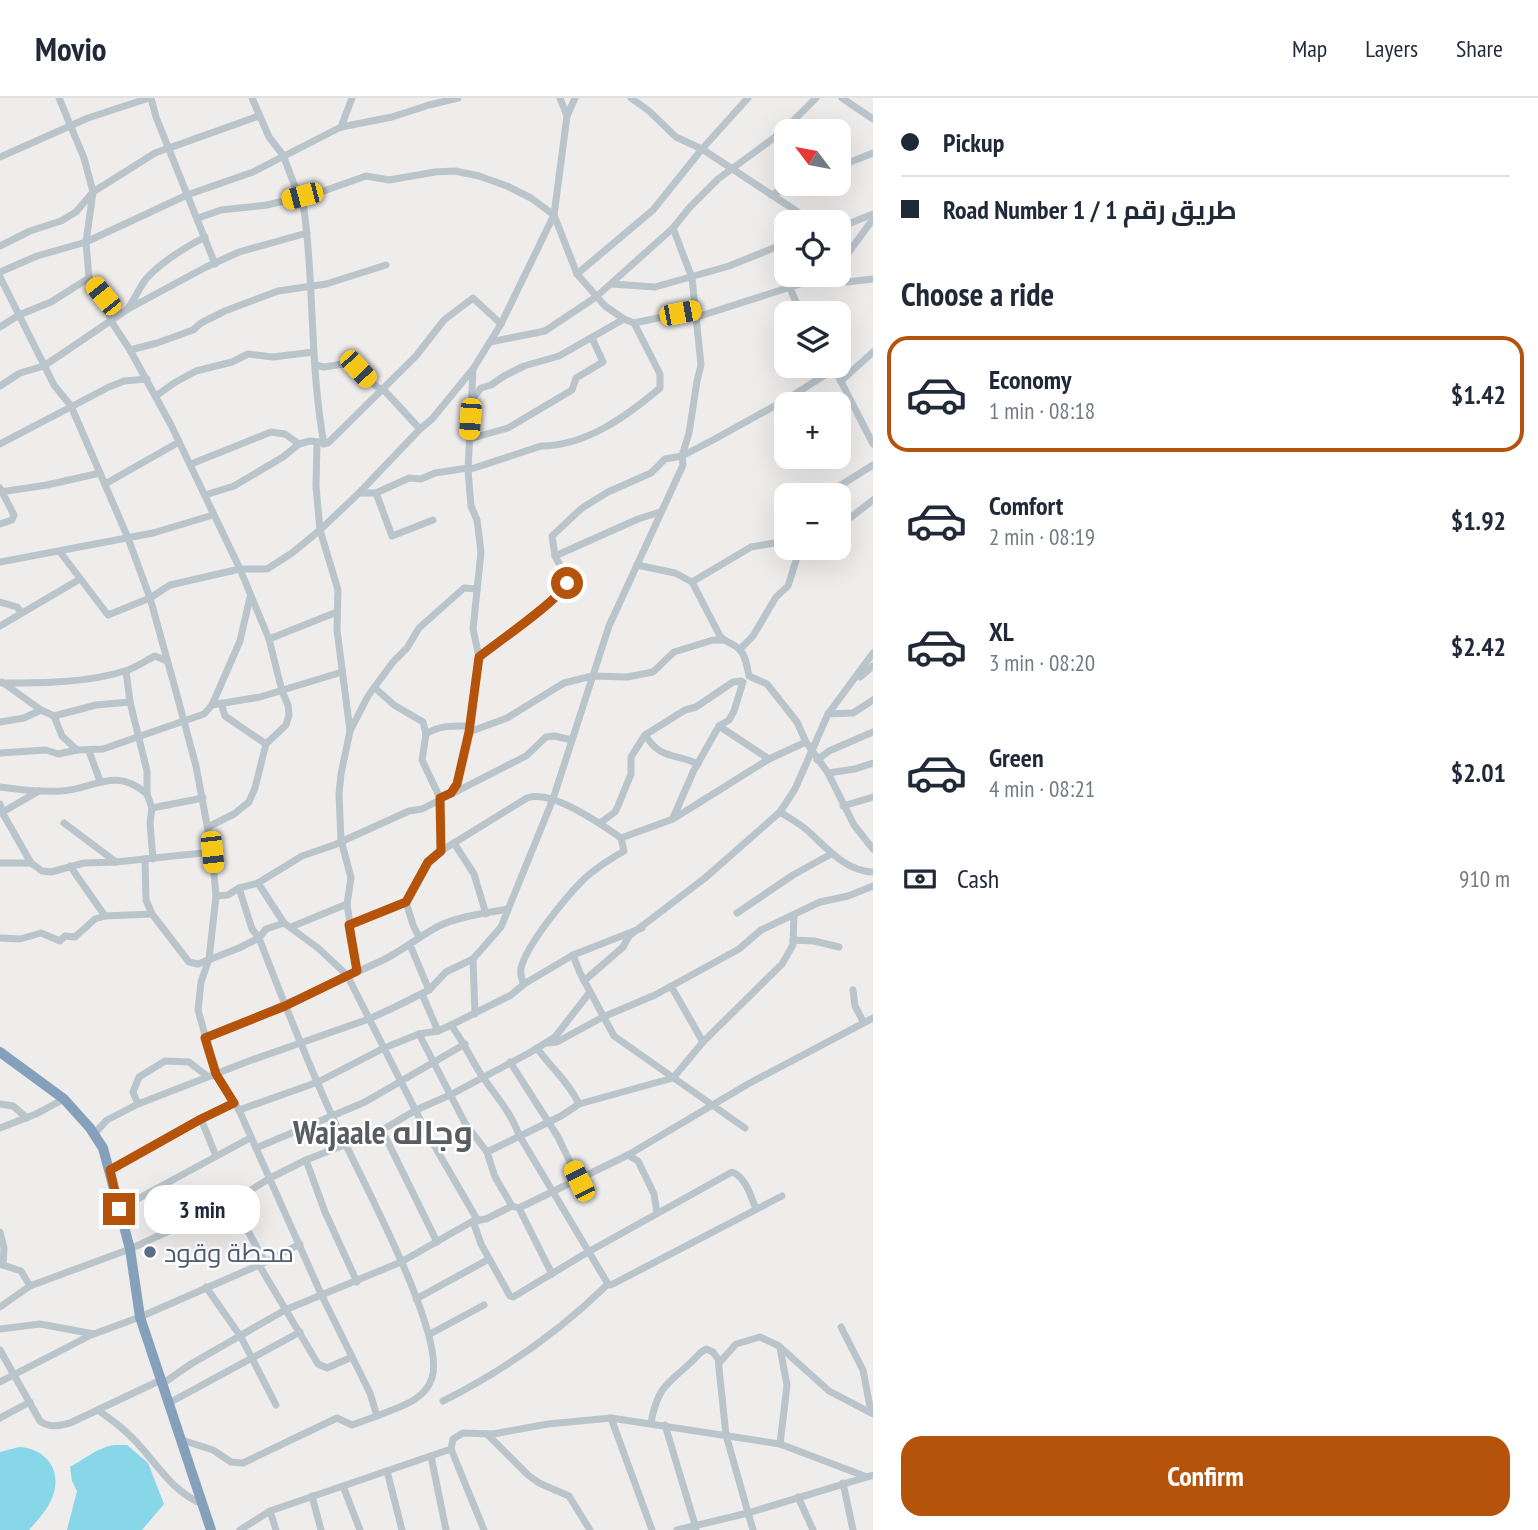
<!DOCTYPE html>
<html lang="en">
<head>
<meta charset="utf-8">
<style>
  body { margin:0; font-family:"PT Sans Narrow",Cairo,sans-serif; background:#f2f2f3; color:#1f2937; height:100vh; display:flex; flex-direction:column; font-size:26px; white-space:nowrap }
  * { box-sizing:border-box; margin:0 }
  p { font-size:23px; color:#747a83 }
  .icon { flex:none; width:38px; height:38px; fill:none; stroke:currentColor; stroke-width:2; stroke-linecap:round; stroke-linejoin:round }
  .map { position:relative; flex:1; overflow:hidden }
  .drawer { display:flex; flex-direction:column; background:#fff; width:665px }
  .drawer>* { flex:none }
  .top-card { display:grid; align-content:center; height:154px; padding:0 28px; background:#fff }
  .needle { width:46px; rotate:302deg }
  .buttons { position:absolute; left:774px; top:21px; display:grid; gap:14px }
  .buttons a { display:grid; place-items:center; width:77px; height:77px; border-radius:14px; background:#fff; box-shadow:0 7px 28px #0002; font-size:35px }
  .end { position:absolute; width:32px; height:32px; margin:-16px; border:9px solid #b45309; background:#fff; box-shadow:0 0 0 4px #fff }
  .from { border-radius:50% }
  .bubble { position:absolute; height:49px; border-radius:21px; background:#fff; box-shadow:0 7px 28px #0002; font-size:23px; font-weight:600; line-height:49px; text-align:center }
  .car { position:absolute; width:21px; height:42px; margin:-21px -10px; border-radius:9px; box-shadow:0 0 5px 2px #0007; background:linear-gradient(#f5c518 24%,#345 0 40%,#f5c518 0 76%,#345 0 86%,#f5c518 0) }
  .top-card b { display:flex; align-items:center; gap:24px; height:66px; font-size:26px }
  .top-card b+b { border-top:2px solid #e0e1e3 }
  .top-card i { width:18px; height:18px; background:#1f2937 }
  ul { padding:0; list-style:none }
  li { display:flex; align-items:center; gap:21px; height:116px; margin:0 14px 10px; padding:0 14px; border:4px solid transparent; border-radius:21px }
  li div { flex:1 }
  li b { display:block; font-size:26px }
  li em { font-style:normal; font-weight:600 }
  li.selected { border-color:#b45309 }
  li>.icon { width:63px; height:63px; stroke-width:1.5 }
  h2 { padding:0 28px; font-size:32px; line-height:84px }
  .pay { display:flex; align-items:center; gap:18px; height:77px; padding:0 28px; font-size:26px }
  .pay p { margin-inline-start:auto }
  .button { display:flex; gap:14px; margin-top:auto; padding:14px 28px }
  .button a { flex:1; height:80px; border-radius:21px; background:#b45309; color:#fff; font-size:28px; font-weight:600; line-height:80px; text-align:center }
  header { display:flex; align-items:center; gap:42px; box-sizing:border-box; height:98px; padding:0 35px; background:#fff; border-bottom:2px solid #e0e1e3 }
  header strong { font-size:33px }
  nav { display:flex; gap:38px; margin-inline-start:auto; font-size:24px }
  main { display:flex; flex:1; min-height:0 }
  .map>svg:first-child { display:block }
</style>
</head>
<body>
<header>
<strong>Movio</strong>
<nav><a>Map</a><a>Layers</a><a>Share</a></nav>
</header>
<main>
<div class="map">
<svg width="873" height="1432" viewBox="0 0 873 1432">
  <rect width="100%" height="100%" fill="#efecec"/>
  <g fill="#88d7e8">
    <path d="M115,1347H127L148,1365L164,1406L142,1432H67L77,1393L72,1383L70,1369C83,1362 100,1348 115,1347Z"/>
    <path d="M19,1349C43,1350 61,1369 54,1394C51,1408 38,1422 29,1432H0V1354Z"/>
  </g>
  <g fill="none" stroke-linecap="round" stroke-linejoin="round">
    <g stroke="#bac4cb" stroke-width="7">
      <polyline points="59,0 84,60 93,94 86,144 89,180 103,198 111,223 130,252 171,327 240,471 269,541 337,514"/>
      <polyline points="151,0 156,19 215,166"/>
      <path d="M252,0L269,39L283,57L297,94L302,98C315,180 309,264 324,346"/>
      <polyline points="631,0 649,13 676,39 702,51 813,124"/>
      <polyline points="842,0 873,21"/>
      <polyline points="567,18 575,0"/>
      <polyline points="341,29 352,0"/>
      <polyline points="0,59 88,20 149,0"/>
      <polyline points="838,69 873,55"/>
      <polyline points="771,97 798,86"/>
      <polyline points="198,120 221,112 267,107 318,95 366,78 389,82 435,74 455,73 479,78 507,88 531,100 554,117 577,176 605,208 624,221 634,225 696,212"/>
      <polyline points="838,130 873,116"/>
      <polyline points="0,148 30,133 61,123 76,114 93,94 155,55 259,18"/>
      <polyline points="838,169 873,121"/>
      <polyline points="0,174 37,158 86,144 187,97 253,74 341,29 392,19 429,7 458,0"/>
      <polyline points="577,176 653,112 702,51 748,0"/>
      <polyline points="831,177 847,184 873,181"/>
      <path d="M0,179L54,287L71,308L128,440L150,500L175,590L196,668L212,754L216,798L209,861L201,884L198,912L216,976L239,1012L322,1198L370,1295L377,1318C398,1309 424,1304 432,1280C447,1235 354,1068 332,1018C306,960 282,900 259,840L252,831L239,790"/>
      <polyline points="612,186 655,189 729,168 786,145"/>
      <polyline points="789,188 801,215"/>
      <path d="M128,210C135,201 139,190 146,181C162,163 184,150 205,139"/>
      <polyline points="697,219 828,177"/>
      <polyline points="0,229 19,217 51,204 89,180"/>
      <polyline points="490,244 545,233 596,199 673,130 690,109 718,81 782,34 816,0"/>
      <polyline points="130,252 157,245 193,232 201,225 225,213 278,193 326,186 386,167"/>
      <polyline points="315,267 324,269 349,265 377,289 383,291 420,331"/>
      <polyline points="833,268 873,346"/>
      <polyline points="841,283 873,254"/>
      <polyline points="0,288 20,275 44,268 128,211 206,169 239,154 307,135"/>
      <polyline points="156,298 174,285 196,273 232,264 248,256 273,259 314,254"/>
      <polyline points="472,301 481,290 491,287 504,278 524,268 559,258 624,221"/>
      <polyline points="469,341 508,330 572,292 576,280 603,264 592,240"/>
      <polyline points="317,345 316,388 320,432 338,492 337,532 350,633"/>
      <polyline points="0,346 109,289 124,283 147,281"/>
      <polyline points="191,366 271,334 285,336 299,346"/>
      <path d="M468,372L541,348C586,348 627,318 660,290V276L634,225"/>
      <polyline points="105,386 179,344"/>
      <polyline points="0,394 47,387 100,375"/>
      <polyline points="359,395 376,395 409,380 421,381 435,375 468,370"/>
      <polyline points="376,395 392,438 433,422"/>
      <polyline points="205,397 234,388 283,359 299,346 310,343 328,345 416,258 444,222 473,200 501,226"/>
      <polyline points="825,397 873,367"/>
      <polyline points="838,424 850,420 873,402"/>
      <polyline points="0,426 12,422 14,417 0,390"/>
      <polyline points="60,454 108,517 150,500 170,487 240,471 267,471 292,455 320,432 359,395 420,331 432,321 473,271 501,226 554,117 567,18 560,0"/>
      <polyline points="555,458 638,421 660,414"/>
      <polyline points="0,464 153,435 213,417"/>
      <path d="M637,467L675,475L692,484L720,538C726,545 733,545 739,551C746,557 747,569 749,578L767,586L797,624L806,644L828,675L854,727L873,751"/>
      <polyline points="692,484 751,449 786,443"/>
      <polyline points="0,504 17,509 21,514"/>
      <polyline points="0,528 80,481"/>
      <polyline points="740,551 753,538 776,499 788,488 800,450"/>
      <path d="M479,559C499,543 562,503 568,482L555,458L552,438L582,410L608,394L651,375L665,361L682,358L713,342L789,300L834,271"/>
      <polyline points="126,573 130,604 147,673 147,696 152,710 150,725 153,761"/>
      <polyline points="860,579 873,568"/>
      <polyline points="2,584 41,612"/>
      <path d="M2,585C41,585 87,585 125,573C135,570 145,563 155,558L167,563"/>
      <path d="M375,590L394,607L423,624L426,636C440,627 453,628 469,628"/>
      <polyline points="221,605 225,618 266,646"/>
      <polyline points="212,607 260,599 342,574"/>
      <polyline points="828,616 853,615 873,602"/>
      <polyline points="54,618 62,638 77,652"/>
      <polyline points="0,624 24,620 41,612 54,618 96,607 130,604"/>
      <polyline points="719,628 769,661"/>
      <polyline points="469,634 507,620 564,585 592,578 627,579 653,574 674,554 713,542 724,542"/>
      <path d="M645,637C648,641 652,647 656,650C667,660 684,658 698,666"/>
      <polyline points="89,653 100,683"/>
      <polyline points="0,655 46,652 58,656 77,652 103,651 204,616 212,607 240,543 250,499"/>
      <polyline points="817,662 829,653 873,634"/>
      <polyline points="828,675 855,671 873,665"/>
      <path d="M0,689C20,692 41,694 62,693C94,691 115,668 147,696"/>
      <polyline points="451,695 457,686 469,634 479,559 473,531 481,454 477,422 471,408 468,372 473,272"/>
      <polyline points="0,706 2,714 31,765"/>
      <polyline points="843,708 873,699"/>
      <polyline points="152,710 203,700"/>
      <path d="M780,714C789,720 799,725 808,733C827,750 845,773 873,774"/>
      <polyline points="1,715 39,693"/>
      <polyline points="673,720 694,672 719,628 729,622 734,613 743,584"/>
      <polyline points="64,725 116,764"/>
      <polyline points="600,725 615,714 618,708 631,676 631,659 645,637 685,612 696,609 733,584 741,583 741,586"/>
      <polyline points="208,729 234,716 249,704 255,690 266,646 286,627 289,617 288,607 282,593 269,541"/>
      <polyline points="454,745 474,776 486,816"/>
      <path d="M441,753L527,700C551,691 601,726 621,740"/>
      <polyline points="145,761 146,802 152,816 189,864 198,866 239,850 259,840 266,831 284,825 318,850 347,877 427,1035 478,1123"/>
      <polyline points="0,765 31,765 42,773 51,774 84,765 116,764 212,754"/>
      <polyline points="70,768 105,818"/>
      <polyline points="258,785 284,825"/>
      <polyline points="216,798 228,797 239,790 258,785 302,758 334,747 409,713 422,711 526,658 546,639 554,638 572,642"/>
      <polyline points="737,815 793,777 831,756"/>
      <polyline points="349,827 406,804"/>
      <polyline points="291,829 347,806"/>
      <polyline points="419,839 413,827 406,804 428,764 441,753 440,700 422,662 426,636"/>
      <polyline points="0,840 20,841 41,835 60,843 65,838 75,839 95,821 105,818 152,816"/>
      <polyline points="793,842 814,843 839,849"/>
      <polyline points="410,847 429,892"/>
      <polyline points="573,857 580,875 614,938 745,1030"/>
      <polyline points="357,873 347,806 351,780 341,742 339,696 341,676 350,633 368,598 393,564 407,550 419,530 464,490 477,491"/>
      <polyline points="584,883 623,849 629,838 705,780 780,714 795,691 828,616 873,555"/>
      <path d="M524,886C521,880 520,876 521,870C527,846 566,799 584,781C596,770 610,761 624,753L621,740L673,721L769,661L806,644"/>
      <polyline points="671,888 703,944"/>
      <polyline points="853,892 855,908 864,925"/>
      <polyline points="422,896 438,933"/>
      <polyline points="475,916 473,861 501,829 553,701 609,528 683,367 682,358 689,335 697,283 701,267 692,180 673,130"/>
      <path d="M451,927C463,943 470,959 480,975C494,996 511,1014 519,1037L608,1186L611,1187L782,1098"/>
      <polyline points="419,936 465,1025 487,1054 495,1079 512,1108"/>
      <path d="M205,940C264,916 323,890 381,863C403,853 420,837 441,827C460,818 487,815 508,811"/>
      <polyline points="548,945 557,944 603,919 655,897 739,851 761,832 820,804 848,798 873,788"/>
      <path d="M537,950C551,970 568,983 579,1006"/>
      <polyline points="510,964 558,1039 579,1083"/>
      <polyline points="0,1006 13,1008 27,1020"/>
      <polyline points="138,1006 133,994 139,979 165,963 189,964 207,978"/>
      <polyline points="239,1012 318,984 384,950 419,936 438,933 451,927 511,897 524,886 573,857 642,830"/>
      <polyline points="201,1021 216,1058"/>
      <polyline points="0,1030 36,1016 64,1001"/>
      <polyline points="382,1032 437,1144"/>
      <polyline points="94,1036 107,1022 138,1006 249,963 369,921 395,909 429,892 446,874 473,861"/>
      <polyline points="256,1050 365,1004 465,946"/>
      <polyline points="487,1054 561,1018 579,1006 673,980 703,944 782,866 793,847 794,817"/>
      <polyline points="628,1057 638,1063 654,1096 657,1115"/>
      <polyline points="306,1062 325,1114 357,1184"/>
      <polyline points="110,1072 201,1021 234,1005"/>
      <polyline points="232,1104 265,1164 259,1167 318,1266 327,1270 352,1259"/>
      <polyline points="519,1110 552,1176"/>
      <polyline points="119,1111 250,1040"/>
      <path d="M473,1123L481,1146L510,1198L513,1199L588,1154L732,1074C746,1079 751,1099 756,1111"/>
      <polyline points="0,1134 4,1150 3,1167"/>
      <polyline points="265,1164 300,1146"/>
      <polyline points="0,1166 21,1173 30,1188"/>
      <polyline points="206,1189 241,1239 276,1307"/>
      <polyline points="416,1201 489,1161"/>
      <polyline points="0,1209 30,1188 130,1151 232,1104 270,1080 306,1062 382,1032 416,1012 450,997 529,955 555,939 590,894"/>
      <polyline points="841,1229 863,1272 871,1314"/>
      <polyline points="0,1231 40,1226 94,1236 140,1219 259,1167"/>
      <polyline points="430,1236 484,1207"/>
      <polyline points="780,1250 787,1287 780,1346"/>
      <path d="M0,1252L40,1323C49,1330 59,1328 70,1325L161,1282"/>
      <polyline points="719,1265 736,1246 760,1239 779,1248 829,1293 873,1316"/>
      <polyline points="0,1284 93,1236"/>
      <polyline points="162,1286 191,1266 285,1212 401,1164 473,1123 486,1121 512,1108 519,1110 628,1057 748,986 873,920"/>
      <path d="M443,1303C503,1273 560,1233 608,1186"/>
      <polyline points="169,1305 300,1234"/>
      <path d="M98,1312C107,1319 117,1325 125,1333C153,1357 167,1391 202,1406"/>
      <polyline points="0,1320 30,1304"/>
      <polyline points="611,1320 652,1432"/>
      <path d="M651,1325C659,1281 673,1285 700,1255L706,1251L713,1254L718,1261L726,1337L753,1432"/>
      <polyline points="665,1327 696,1430"/>
      <polyline points="487,1336 528,1377 539,1385 569,1398 590,1432"/>
      <polyline points="182,1342 213,1352 231,1364 243,1365 337,1320 352,1327 377,1318"/>
      <polyline points="431,1358 446,1432"/>
      <polyline points="387,1373 402,1432"/>
      <polyline points="843,1385 853,1432"/>
      <polyline points="343,1388 360,1432"/>
      <polyline points="312,1398 321,1432"/>
      <polyline points="798,1399 813,1432"/>
      <polyline points="270,1413 276,1432"/>
      <polyline points="240,1432 270,1413 451,1351"/>
      <polyline points="484,1432 451,1351 453,1341 463,1335 493,1336 548,1326 611,1320 780,1346 867,1379"/>
      <polyline points="677,1432 748,1415 873,1377"/>
    </g>
    <polyline stroke="#85a0ba" stroke-width="10" points="0,954 64,1001 90,1030 103,1050 130,1151 140,1219 211,1432"/>
  </g>
  <g fill="none" stroke-linecap="round" stroke-linejoin="round">
    <path stroke="#b45309" stroke-width="9" d="M119,1111L110,1072L201,1021L234,1005L216,976L205,940L285,908L357,873L349,827L406,804L428,764L441,753L440,700L451,695L457,686L469,634L479,559C495,546 562,500 567,485"/>
  </g>
  <circle fill="#5c6f8a" stroke="#fff" stroke-width="2.5" cx="150" cy="1154" r="7"/>
  <g text-anchor="middle" dominant-baseline="central" stroke-width="5" stroke-linejoin="round" paint-order="stroke">
    <g font-size="26" fill="#4e5e75" stroke="#fff" text-anchor="start">
      <text x="164" y="1154">محطة وقود</text>
    </g>
    <g font-size="33" font-weight="bold" fill="#595d61" stroke="#fff">
      <text x="383" y="1033">Wajaale وجاله</text>
    </g>
  </g>
</svg>
<div class="buttons">
<a><svg class="needle" viewBox="-14 -14 28 28"><path d="M0-13l5 13h-10z" fill="#e53935"/><path d="M0 13l5-13h-10z" fill="#747a83"/></svg></a>
<a><svg class="icon" aria-label="locate" viewBox="0 0 24 24"><circle cx="12" cy="12" r="6"/><path d="M12 2v4M12 18v4M2 12h4M18 12h4"/></svg></a>
<a><svg class="icon" aria-label="layers" viewBox="0 0 24 24"><path d="M12 4l9 5-9 5-9-5zM3 14l9 5 9-5"/></svg></a>
<a>+</a>
<a>−</a>
</div>
<i class="end from" style="left:567px;top:485px"></i>
<i class="end" style="left:119px;top:1111px"></i>
<div class="bubble" style="left:144px;top:1087px;width:116px">3 min</div>
<i class="car" style="left:302px;top:98px;rotate:255deg"></i>
<i class="car" style="left:103px;top:198px;rotate:321deg"></i>
<i class="car" style="left:680px;top:215px;rotate:79deg"></i>
<i class="car" style="left:358px;top:271px;rotate:137deg"></i>
<i class="car" style="left:470px;top:321px;rotate:184deg"></i>
<i class="car" style="left:212px;top:754px;rotate:174deg"></i>
<i class="car" style="left:579px;top:1083px;rotate:334deg"></i>
</div>
<section class="drawer">
<div class="top-card">
<b><i class="from"></i>Pickup</b>
<b><i></i>Road Number 1 / طريق رقم 1</b>
</div>
<h2>Choose a ride</h2>
<ul>
<li class="selected"><svg class="icon" aria-label="car" viewBox="0 0 24 24"><path d="M5 17H2v-5l4-1 3-4h7l3 4 3 1v5h-3M9 17h6M6 11h13"/><circle cx="7" cy="17" r="2"/><circle cx="17" cy="17" r="2"/></svg><div><b>Economy</b><p>1 min · 08:18</p></div><em>$1.42</em></li>
<li><svg class="icon" aria-label="car" viewBox="0 0 24 24"><path d="M5 17H2v-5l4-1 3-4h7l3 4 3 1v5h-3M9 17h6M6 11h13"/><circle cx="7" cy="17" r="2"/><circle cx="17" cy="17" r="2"/></svg><div><b>Comfort</b><p>2 min · 08:19</p></div><em>$1.92</em></li>
<li><svg class="icon" aria-label="car" viewBox="0 0 24 24"><path d="M5 17H2v-5l4-1 3-4h7l3 4 3 1v5h-3M9 17h6M6 11h13"/><circle cx="7" cy="17" r="2"/><circle cx="17" cy="17" r="2"/></svg><div><b>XL</b><p>3 min · 08:20</p></div><em>$2.42</em></li>
<li><svg class="icon" aria-label="car" viewBox="0 0 24 24"><path d="M5 17H2v-5l4-1 3-4h7l3 4 3 1v5h-3M9 17h6M6 11h13"/><circle cx="7" cy="17" r="2"/><circle cx="17" cy="17" r="2"/></svg><div><b>Green</b><p>4 min · 08:21</p></div><em>$2.01</em></li>
</ul>
<div class="pay"><svg class="icon" aria-label="cash" viewBox="0 0 24 24"><path d="M3 7h18v10H3z"/><circle cx="12" cy="12" r="2"/></svg>Cash<p>910 m</p></div>
<div class="button"><a>Confirm</a></div>
</section>
</main>
</body>
</html>
